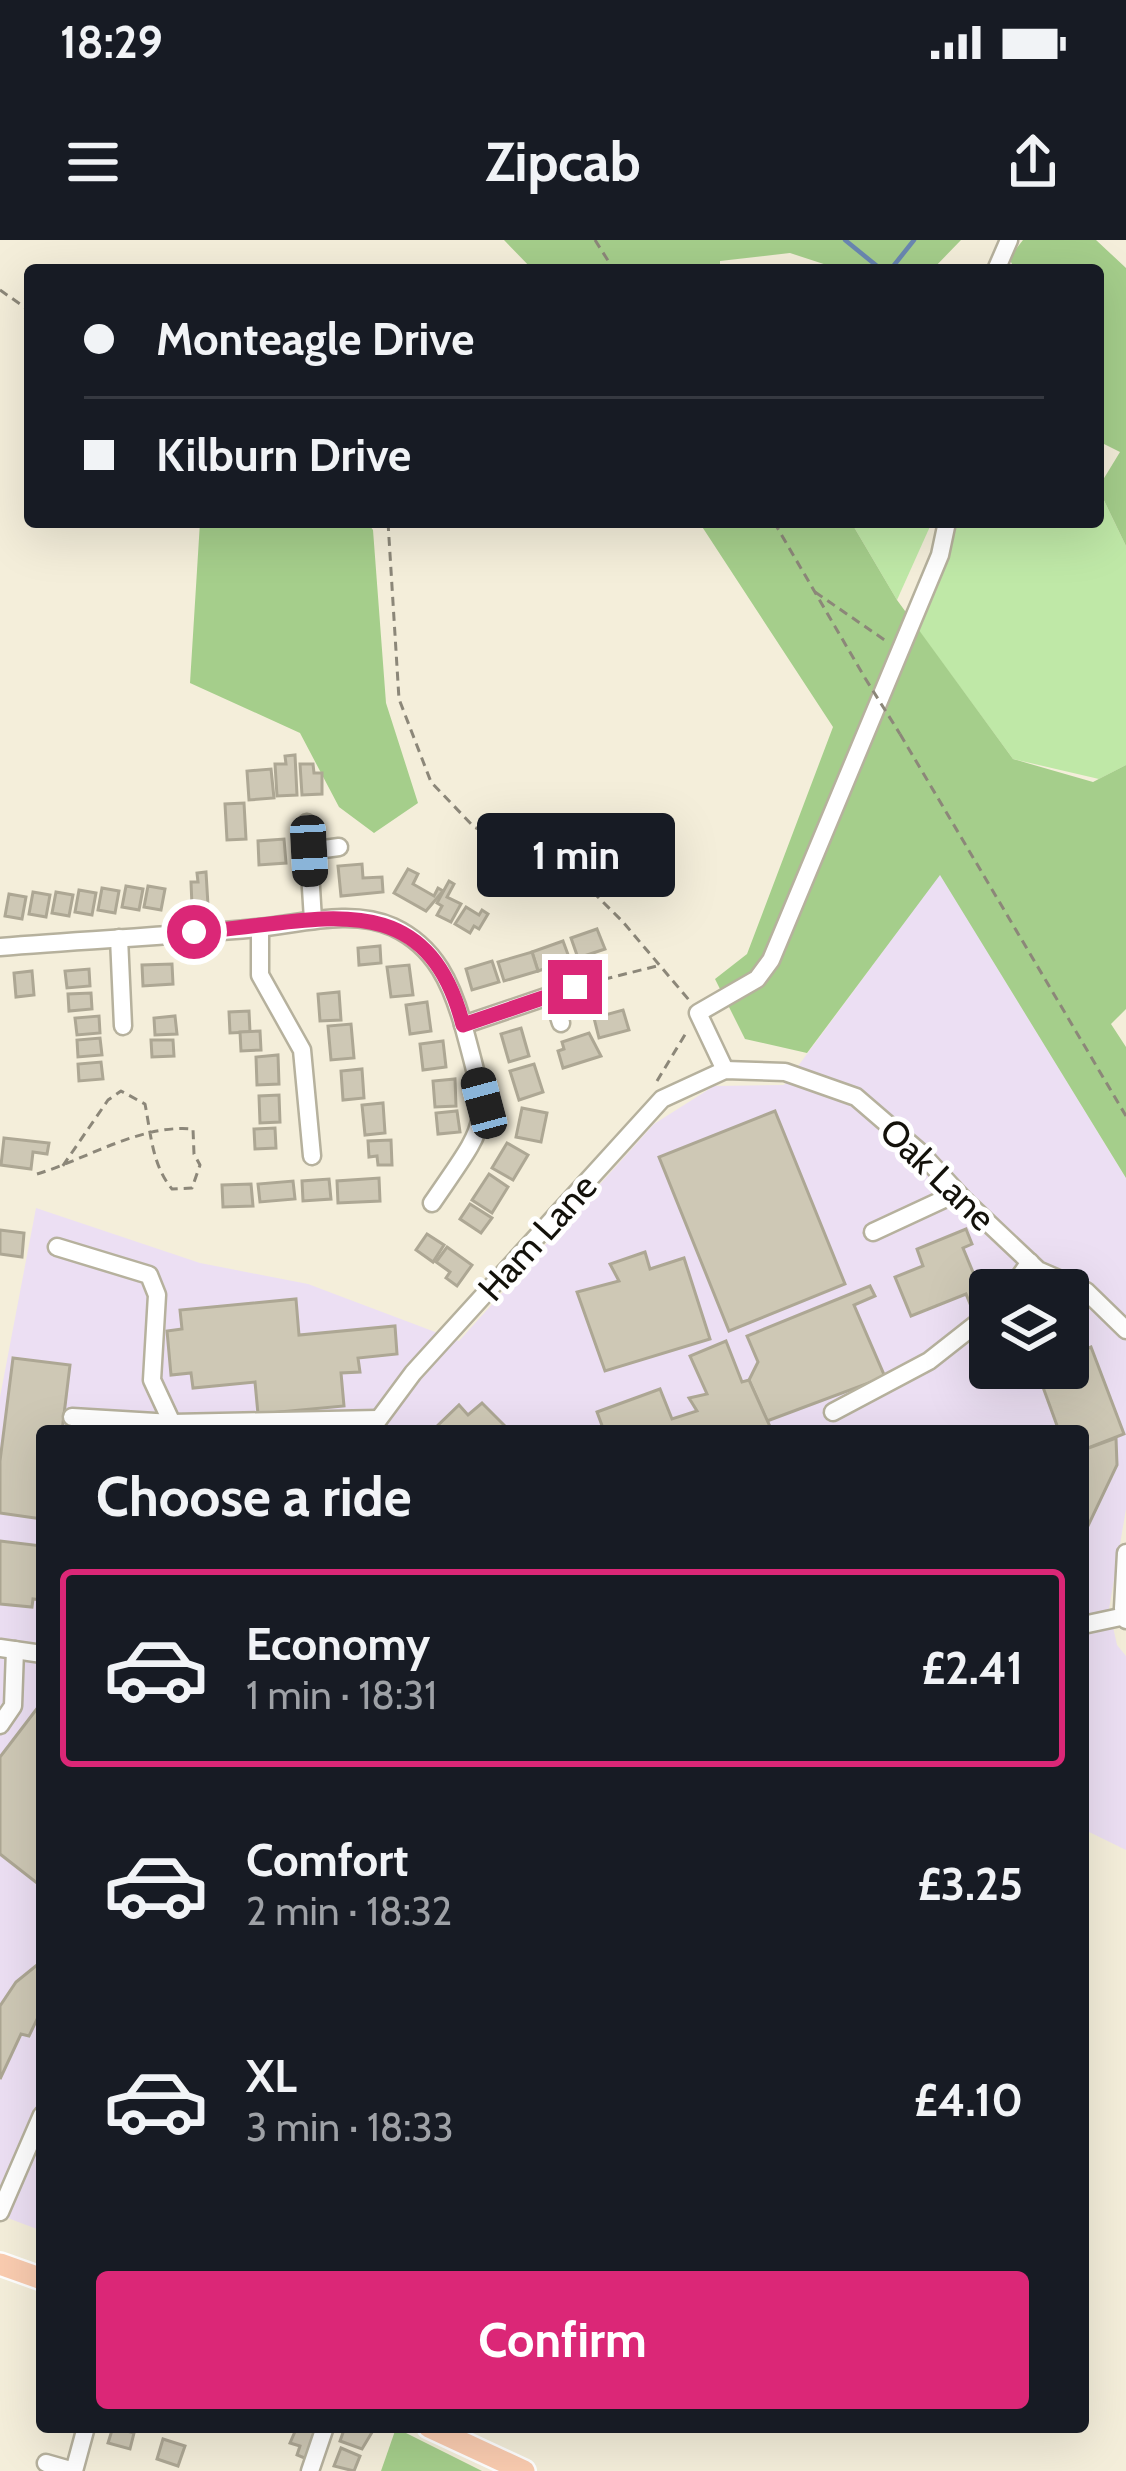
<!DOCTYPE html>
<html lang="en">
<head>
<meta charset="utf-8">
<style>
  body { margin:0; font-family:Cabin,sans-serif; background:#20242c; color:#f1f3f6; height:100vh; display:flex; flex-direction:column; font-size:45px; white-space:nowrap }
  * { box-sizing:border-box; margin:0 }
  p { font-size:39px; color:#9ea1a6 }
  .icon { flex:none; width:66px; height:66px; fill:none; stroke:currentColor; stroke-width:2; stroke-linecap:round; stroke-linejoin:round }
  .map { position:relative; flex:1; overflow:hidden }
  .sheet { position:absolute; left:36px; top:1185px; width:1053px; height:1008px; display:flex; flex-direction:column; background:#171b24; border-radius:12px; box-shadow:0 12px 48px #0002 }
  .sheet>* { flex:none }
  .hud { position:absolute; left:24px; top:24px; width:1080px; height:264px; border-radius:12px; box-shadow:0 12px 48px #0002; display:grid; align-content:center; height:264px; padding:0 60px; background:#171b24 }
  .controls { position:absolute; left:969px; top:1029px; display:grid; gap:24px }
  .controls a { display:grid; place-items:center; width:120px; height:120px; border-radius:12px; background:#171b24; box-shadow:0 12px 48px #0002; font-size:60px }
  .end { position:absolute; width:54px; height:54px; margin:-27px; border:15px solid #db2777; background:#fff; box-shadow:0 0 0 6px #fff }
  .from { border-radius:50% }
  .bubble { position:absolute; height:84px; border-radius:12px; background:#171b24; box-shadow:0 12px 48px #0002; font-size:39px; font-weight:700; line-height:84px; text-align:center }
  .car { position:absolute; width:36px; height:72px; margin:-36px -18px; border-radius:15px; box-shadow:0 0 9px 3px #0007; background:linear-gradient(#222 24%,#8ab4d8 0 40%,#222 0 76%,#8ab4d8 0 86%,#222 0) }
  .hud b { display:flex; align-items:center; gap:42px; height:114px; font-size:45px }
  .hud b+b { border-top:3px solid #363941 }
  .hud i { width:30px; height:30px; background:#f1f3f6 }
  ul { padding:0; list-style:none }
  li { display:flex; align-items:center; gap:36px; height:198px; margin:0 24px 18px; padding:0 36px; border:6px solid transparent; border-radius:12px }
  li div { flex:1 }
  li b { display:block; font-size:45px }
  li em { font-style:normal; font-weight:700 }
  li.active { border-color:#db2777 }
  li>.icon { width:108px; height:108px; stroke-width:1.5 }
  h2 { padding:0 60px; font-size:54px; line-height:144px }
  .primary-button { display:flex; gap:24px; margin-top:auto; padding:24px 60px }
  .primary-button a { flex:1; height:138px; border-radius:12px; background:#db2777; color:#fff; font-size:48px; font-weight:700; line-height:138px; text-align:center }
  .status { display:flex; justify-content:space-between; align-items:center; height:84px; padding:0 60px; background:#171b24; direction:ltr }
  .status svg { height:33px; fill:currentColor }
  header { display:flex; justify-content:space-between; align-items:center; height:156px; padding:0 60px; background:#171b24; font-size:54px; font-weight:700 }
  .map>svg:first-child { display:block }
</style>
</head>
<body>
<div class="status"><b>18:29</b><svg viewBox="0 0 49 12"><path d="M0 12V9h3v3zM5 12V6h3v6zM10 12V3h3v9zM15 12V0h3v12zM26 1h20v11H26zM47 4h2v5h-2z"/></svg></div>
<header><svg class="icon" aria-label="menu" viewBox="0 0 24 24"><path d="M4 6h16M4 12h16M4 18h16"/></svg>Zipcab<svg class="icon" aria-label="share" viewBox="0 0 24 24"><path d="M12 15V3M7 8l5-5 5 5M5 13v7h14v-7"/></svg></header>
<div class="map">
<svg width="1126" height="2231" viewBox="0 0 1126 2231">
  <rect width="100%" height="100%" fill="#f4eeda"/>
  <path fill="#ecdff3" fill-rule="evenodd" d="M940,634L1126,938V1269L1109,1369L1117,1405L1126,1416V1610L1083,1589V1191H42V1991L0,1975V1157L36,968L200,1023L308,1044L459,1101L654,884L714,846L784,845ZM990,1050H1068V1128H990Z"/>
  <g fill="#bfe8a7">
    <polygon points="1098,248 1126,306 1126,525 1099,539 1013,519 919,391 948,313 955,282 1098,282"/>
    <polygon points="851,282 932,282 897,360"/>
  </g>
  <g fill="#a5ce8b">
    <polygon points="504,0 961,0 932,30 842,30 790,13 720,21 720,30 533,30"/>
    <polygon points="1023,0 1096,0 1126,28 1126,306 1098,248 1120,212 1098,201 1098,30 1015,30 1009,18"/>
    <polygon points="200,282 367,282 373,290 386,463 418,563 374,593 339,567 300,493 190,443"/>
    <polygon points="699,282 851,282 897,360 1013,519 1093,542 1126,525 1126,769 1111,784 1126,807 1126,938 940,635 807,813 745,799 715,739 747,714 833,487"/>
    <polygon points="396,2188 482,2231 381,2231"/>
  </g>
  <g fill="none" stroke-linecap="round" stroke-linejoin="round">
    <polyline stroke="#6a87b1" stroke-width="4.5" points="845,0 877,26 891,29 914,0"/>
  </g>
  <g fill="#cec8b5" stroke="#ada794" stroke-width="3">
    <polygon points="295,515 297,555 277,556 275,524 286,524 285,516"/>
    <polygon points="300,524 313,524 314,533 322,533 322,554 302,555"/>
    <polygon points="271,529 274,558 249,560 247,531"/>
    <polygon points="244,563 246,599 227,600 225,564"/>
    <polygon points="284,599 286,623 259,625 258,601"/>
    <polygon points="362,624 363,638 382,637 383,652 341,656 338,626"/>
    <polygon points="408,629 418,634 413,644 434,656 438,648 443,651 426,671 394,653"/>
    <polygon points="206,632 208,665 192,666 191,642 198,642 197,633"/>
    <polygon points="449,641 454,644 447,657 461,664 451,682 437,675 442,666 437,663"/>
    <polygon points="126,646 143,649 139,670 122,667"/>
    <polygon points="148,646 165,649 161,670 144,667"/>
    <polygon points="102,648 119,651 115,673 98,670"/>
    <polygon points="79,650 96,653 92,675 75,672"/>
    <polygon points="33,652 50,655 46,677 29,674"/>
    <polygon points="56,652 73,655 69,676 52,673"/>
    <polygon points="9,654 26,657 22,679 5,676"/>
    <polygon points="466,667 479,675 482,670 488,674 479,689 474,686 470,693 455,684"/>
    <polygon points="597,689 605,709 578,718 571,698"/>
    <polygon points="563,701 570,720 538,731 532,712"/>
    <polygon points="380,706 381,723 359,725 358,708"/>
    <polygon points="532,712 538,731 504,741 498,722"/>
    <polygon points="492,721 499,742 472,750 466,729"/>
    <polygon points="172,724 173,744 143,746 142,725"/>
    <polygon points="409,725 413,755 391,757 387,727"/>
    <polygon points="89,729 90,746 67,748 65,731"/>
    <polygon points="32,731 34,755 16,757 14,733"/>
    <polygon points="339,752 341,780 320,781 318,754"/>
    <polygon points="91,753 92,769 69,771 68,754"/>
    <polygon points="427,762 431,791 410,794 406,765"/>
    <polygon points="623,770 629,790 599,798 594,778"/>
    <polygon points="249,771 250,792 230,793 229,772"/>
    <polygon points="99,776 100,793 77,795 75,778"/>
    <polygon points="175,776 177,794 155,795 154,778"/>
    <polygon points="351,784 354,818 331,820 328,786"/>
    <polygon points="521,788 529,816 509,822 501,794"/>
    <polygon points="260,791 261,810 241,811 240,792"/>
    <polygon points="589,793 601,816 563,828 558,811 564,809 562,802"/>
    <polygon points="100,798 102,815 78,817 77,800"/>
    <polygon points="151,800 173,800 174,816 152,817"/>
    <polygon points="443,801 446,827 423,830 420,804"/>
    <polygon points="278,815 279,844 257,845 256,817"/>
    <polygon points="101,822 103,839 79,841 78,824"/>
    <polygon points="534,824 543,852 519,860 510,831"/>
    <polygon points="362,829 364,858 343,860 341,831"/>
    <polygon points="455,839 456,866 435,867 433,841"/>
    <polygon points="279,855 280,882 260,883 259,856"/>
    <polygon points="383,863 385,893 365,895 362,865"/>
    <polygon points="522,868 547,873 541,902 516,897"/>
    <polygon points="457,871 460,892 438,894 436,873"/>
    <polygon points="775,871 845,1044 729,1091 659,917"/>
    <polygon points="275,888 276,908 255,909 254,889"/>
    <polygon points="4,898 49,903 47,914 33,912 31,929 1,925"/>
    <polygon points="391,900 392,925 378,925 377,916 369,917 368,901"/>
    <polygon points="507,903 528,915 513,940 492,928"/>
    <polygon points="489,934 508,947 492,973 472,960"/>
    <polygon points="379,938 380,961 338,963 337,941"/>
    <polygon points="329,939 331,959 303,961 302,941"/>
    <polygon points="293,941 295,959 260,962 258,944"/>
    <polygon points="251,944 253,966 223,967 222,945"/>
    <polygon points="470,964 492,978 481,993 460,979"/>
    <polygon points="966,989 972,1004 963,1008 987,1066 973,1071 966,1054 911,1076 895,1037 923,1026 917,1009"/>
    <polygon points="0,990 24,993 22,1017 0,1014"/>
    <polygon points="427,994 444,1005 433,1022 416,1010"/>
    <polygon points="447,1007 472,1025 457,1046 446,1038 450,1032 436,1022"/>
    <polygon points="645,1012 650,1029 684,1018 710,1099 605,1131 577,1052 619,1041 610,1024"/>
    <polygon points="870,1046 875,1056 854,1065 885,1137 767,1181 749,1140 758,1122 747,1096"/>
    <polygon points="296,1059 299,1095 395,1086 397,1114 358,1118 360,1132 341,1133 344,1166 258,1174 255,1142 193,1148 191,1133 171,1135 167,1091 182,1089 180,1070"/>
    <polygon points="726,1101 742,1142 749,1140 772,1191 604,1191 597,1172 660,1149 672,1179 697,1171 689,1158 707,1154 690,1116"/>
    <polygon points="1091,1107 1124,1194 1083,1210 1083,1191 1059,1191 1036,1128 1068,1128 1068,1116"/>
    <polygon points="13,1118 70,1125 62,1191 42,1191 42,1279 0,1273 0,1221"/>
    <polygon points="482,1163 510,1191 432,1191 459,1165 468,1175"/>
    <polygon points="1116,1198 1117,1225 1087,1288 1083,1286 1083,1210"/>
    <polygon points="0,1301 42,1306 42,1360 33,1359 32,1367 0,1364"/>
    <polygon points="42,1462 42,1647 0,1614 0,1517"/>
    <polygon points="42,1721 42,1769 29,1796 21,1794 0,1839 0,1766 16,1742"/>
    <polygon points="113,2187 134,2193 130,2209 108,2203"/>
    <polygon points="297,2187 318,2188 307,2219 297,2215 300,2206 290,2203"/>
    <polygon points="345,2187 367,2187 374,2189 362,2209 340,2201"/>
    <polygon points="163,2199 185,2206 178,2226 157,2219"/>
    <polygon points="341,2208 360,2216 354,2231 334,2226"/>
  </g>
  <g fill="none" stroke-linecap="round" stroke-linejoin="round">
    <g stroke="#b6b19d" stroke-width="21">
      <g id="minor">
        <polyline points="996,30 1009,0"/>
        <polyline points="307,583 313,680"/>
        <polyline points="309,611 339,607"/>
        <polyline points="260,688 260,735 302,810 312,916"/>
        <polyline points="119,698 123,786"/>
        <path d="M0,707C85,700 171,696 257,688C299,684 352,668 393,687C436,707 452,745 464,788C491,888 490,878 432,963"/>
        <polyline points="552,755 561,783"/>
        <polyline points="463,785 575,747"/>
        <polyline points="725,830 698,773 757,739 771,720 940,315 947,282"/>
        <polyline points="873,992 957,953"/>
        <polyline points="57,1007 149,1035 157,1055 152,1140 172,1183"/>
        <polyline points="1010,1050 1030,1022"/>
        <polyline points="833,1172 929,1121 990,1073"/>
        <polyline points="72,1177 172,1183 378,1179"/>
        <polyline points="370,1191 413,1133 662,859 725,830 785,832 856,857 921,913 965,961 1038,1030 1086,1051 1126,1090"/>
        <polyline points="1126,1313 1123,1368 1126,1380"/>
        <polyline points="1083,1385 1125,1376"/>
        <polyline points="0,1408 42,1414"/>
        <polyline points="0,1485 13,1466 15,1410"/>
        <polyline points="0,1972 42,1875"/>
        <polyline points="46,2223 74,2231"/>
        <polyline points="74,2231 86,2187"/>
        <polyline points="310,2231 325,2187"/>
      </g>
    </g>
    <g stroke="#fff" stroke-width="26">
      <g id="major">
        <polyline points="0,2024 42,2039"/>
        <polyline points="429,2187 524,2231"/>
      </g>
    </g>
    <g stroke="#8c8779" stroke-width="3" stroke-dasharray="9 6" stroke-linecap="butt">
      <polyline points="595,0 614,30"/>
      <polyline points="0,50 30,71"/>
      <polyline points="388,282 399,459 431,542 474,587 573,632 623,682 689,760"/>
      <polyline points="774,282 865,438"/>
      <polyline points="815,352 886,401"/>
      <polyline points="900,494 1126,876"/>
      <polyline points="589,743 661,725"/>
      <polyline points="657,841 686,793"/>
      <path d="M37,934C87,919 140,884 193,889L194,914L200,925L192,948L172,949C152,925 151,894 145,864L121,851L108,860L62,927"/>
    </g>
    <use href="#minor" stroke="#fff" stroke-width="16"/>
    <use href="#major" stroke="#faccb0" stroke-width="21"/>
    <polyline stroke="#8c8779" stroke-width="3" stroke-dasharray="9 6" stroke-linecap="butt" points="865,438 900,494"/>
  </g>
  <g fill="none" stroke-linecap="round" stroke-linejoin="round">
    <path stroke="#db2777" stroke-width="15" d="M194,692C310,685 425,636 463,785L575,747"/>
  </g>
  <g text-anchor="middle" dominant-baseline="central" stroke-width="10" stroke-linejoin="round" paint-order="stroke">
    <g font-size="36" fill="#13110a" stroke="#fff">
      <text transform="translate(938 934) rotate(44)">Oak Lane</text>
      <text transform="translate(537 997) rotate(-48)">Ham Lane</text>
    </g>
  </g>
</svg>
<div class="controls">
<a><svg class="icon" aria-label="layers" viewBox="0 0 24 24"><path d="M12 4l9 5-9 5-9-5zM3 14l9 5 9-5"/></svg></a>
</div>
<i class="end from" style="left:194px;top:692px"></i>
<i class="end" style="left:575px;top:747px"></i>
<div class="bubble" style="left:477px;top:573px;width:198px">1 min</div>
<i class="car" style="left:309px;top:611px;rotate:177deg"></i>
<i class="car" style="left:484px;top:863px;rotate:345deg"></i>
<div class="hud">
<b><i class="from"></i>Monteagle Drive</b>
<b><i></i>Kilburn Drive</b>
</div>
<section class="sheet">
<h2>Choose a ride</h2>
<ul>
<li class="active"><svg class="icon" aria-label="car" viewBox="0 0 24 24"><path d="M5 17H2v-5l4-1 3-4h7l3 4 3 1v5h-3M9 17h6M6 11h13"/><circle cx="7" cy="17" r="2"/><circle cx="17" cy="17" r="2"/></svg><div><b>Economy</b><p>1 min · 18:31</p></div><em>£2.41</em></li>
<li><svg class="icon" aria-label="car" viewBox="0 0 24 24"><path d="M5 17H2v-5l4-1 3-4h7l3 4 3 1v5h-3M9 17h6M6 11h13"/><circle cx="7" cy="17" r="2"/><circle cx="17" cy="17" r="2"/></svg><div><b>Comfort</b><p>2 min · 18:32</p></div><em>£3.25</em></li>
<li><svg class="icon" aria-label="car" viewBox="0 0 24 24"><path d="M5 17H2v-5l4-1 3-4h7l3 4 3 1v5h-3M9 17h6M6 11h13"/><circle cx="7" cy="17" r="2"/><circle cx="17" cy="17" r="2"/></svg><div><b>XL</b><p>3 min · 18:33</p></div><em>£4.10</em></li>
</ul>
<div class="primary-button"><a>Confirm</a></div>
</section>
</div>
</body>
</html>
